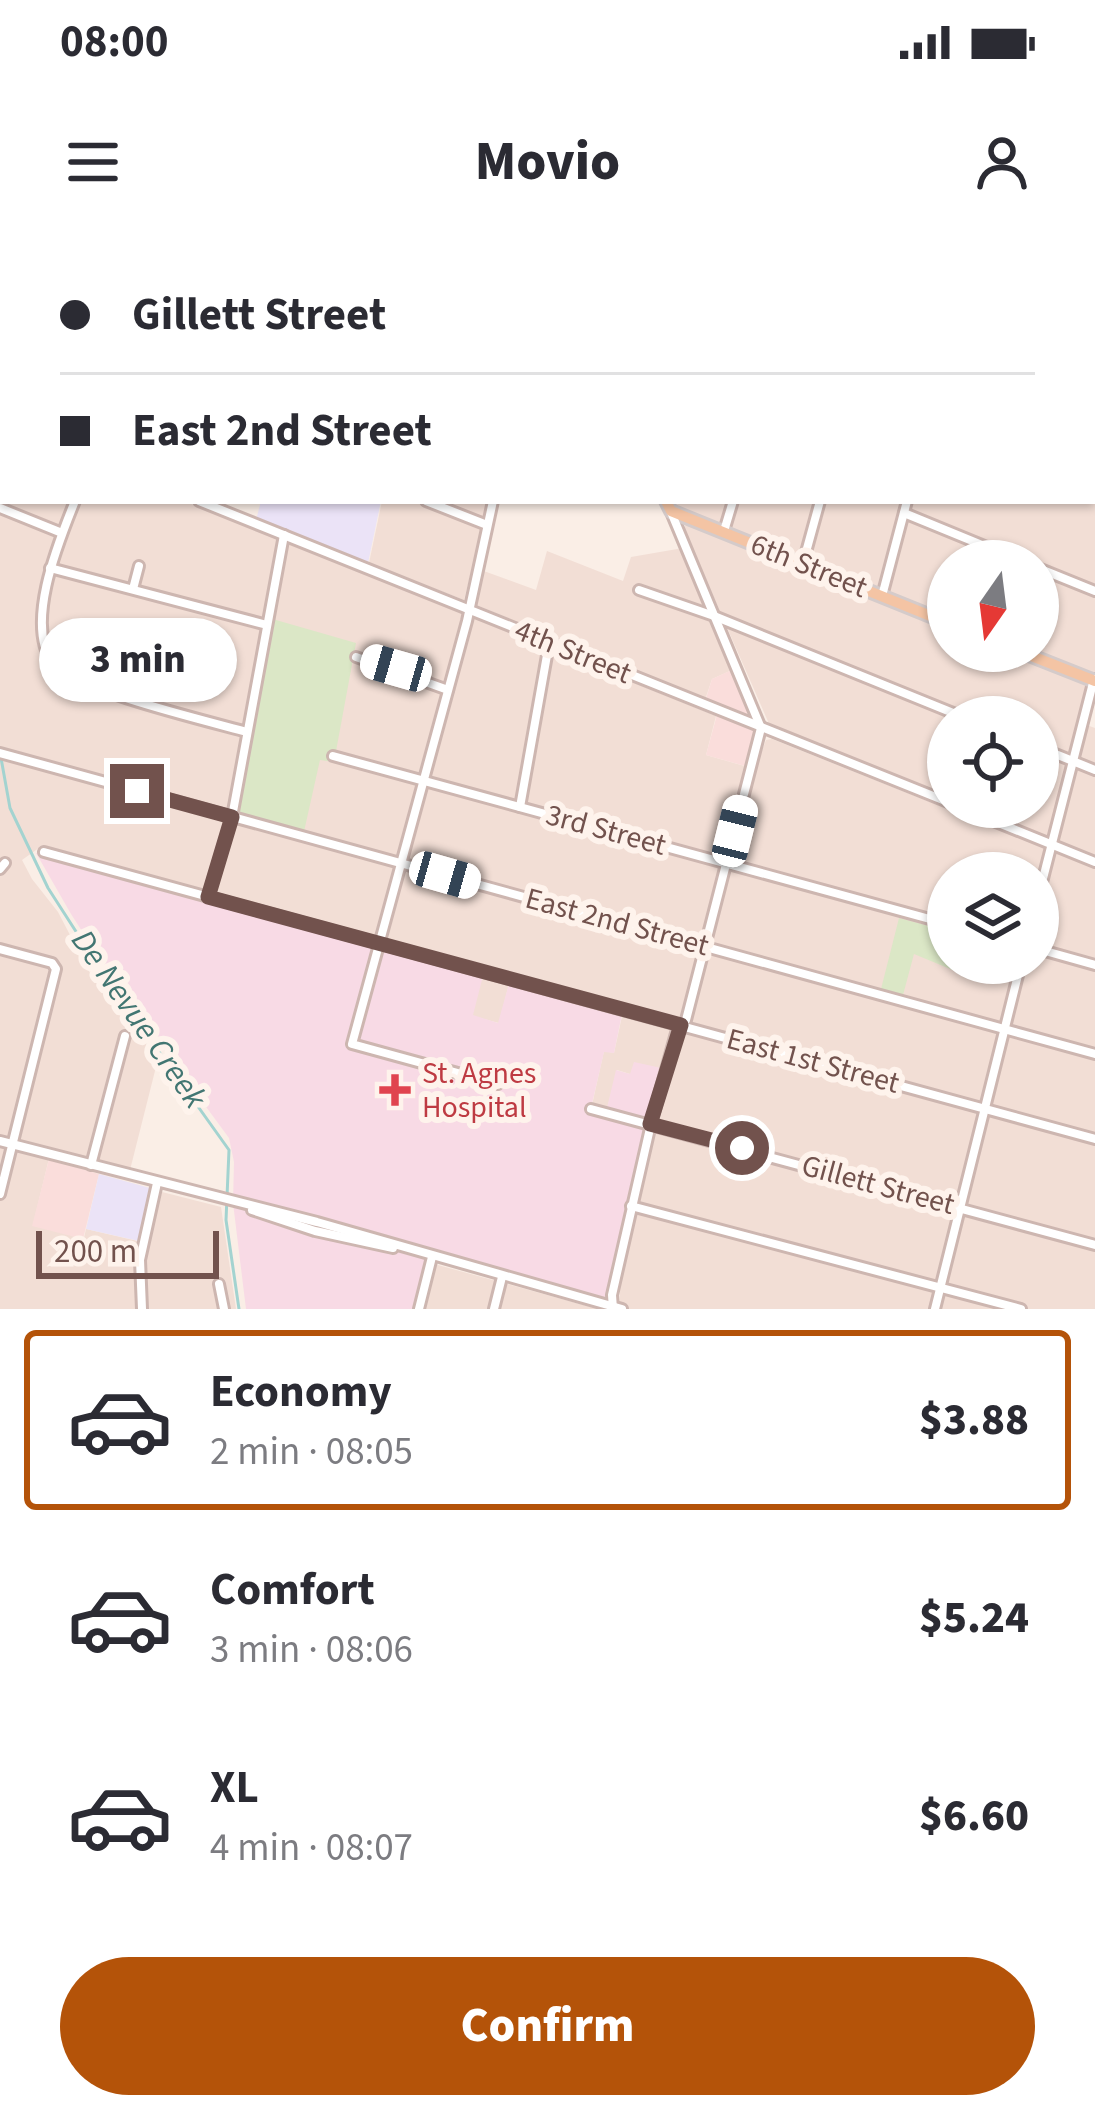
<!DOCTYPE html>
<html lang="en">
<head>
<meta charset="utf-8">
<style>
  body { margin:0; font-family:"Source Sans 3",sans-serif; background:#f7f7f7; color:#2b2b33; height:100vh; display:flex; flex-direction:column; font-size:45px; white-space:nowrap }
  * { box-sizing:border-box; margin:0 }
  p { font-size:39px; color:#7c7c81 }
  .icon { flex:none; width:66px; height:66px; fill:none; stroke:currentColor; stroke-width:2; stroke-linecap:round; stroke-linejoin:round }
  .map { position:relative; height:1069px; overflow:hidden }
  .details { display:flex; flex-direction:column; background:#fff; flex:1 }
  .details>* { flex:none }
  .banner { position:absolute; left:0px; top:0px; width:1095px; height:264px; box-shadow:0 3px 9px #0004; display:grid; align-content:center; height:264px; padding:0 60px; background:#fff }
  .needle { width:78px; rotate:194deg }
  .buttons { position:absolute; left:927px; top:300px; display:grid; gap:24px }
  .buttons a { display:grid; place-items:center; width:132px; height:132px; border-radius:50%; background:#fff; box-shadow:0 3px 9px #0004; font-size:60px }
  .scale { position:absolute; left:36px; bottom:30px; width:183px; box-sizing:border-box; padding-left:12px; border:6px solid #72524d; border-top:0; font-size:33px; line-height:42px; white-space:nowrap; color:#72524d; -webkit-text-stroke:9px #fef3ec; paint-order:stroke }
  .end { position:absolute; width:54px; height:54px; margin:-27px; border:15px solid #72524d; background:#fff; box-shadow:0 0 0 6px #fff }
  .from { border-radius:50% }
  .bubble { position:absolute; height:84px; border-radius:42px; background:#fff; box-shadow:0 3px 9px #0004; font-size:39px; font-weight:800; line-height:84px; text-align:center }
  .car { position:absolute; width:36px; height:72px; margin:-36px -18px; border-radius:15px; box-shadow:0 0 9px 3px #0007; background:linear-gradient(#fff 24%,#345 0 40%,#fff 0 76%,#345 0 86%,#fff 0) }
  .banner b { display:flex; align-items:center; gap:42px; height:114px; font-size:45px }
  .banner b+b { border-top:3px solid #e1e1e2 }
  .banner i { width:30px; height:30px; background:#2b2b33 }
  ul { padding:21px 0 0; list-style:none }
  li { display:flex; align-items:center; gap:36px; height:180px; margin:0 24px 18px; padding:0 36px; border:6px solid transparent; border-radius:12px }
  li div { flex:1 }
  li b { display:block; font-size:45px }
  li em { font-style:normal; font-weight:800 }
  li.current { border-color:#b45309 }
  li>.icon { width:108px; height:108px; stroke-width:1.5 }
  .cta { display:flex; gap:24px; margin-top:auto; padding:24px 60px }
  .cta a { flex:1; height:138px; border-radius:72px; background:#b45309; color:#fff; font-size:48px; font-weight:800; line-height:138px; text-align:center }
  .status { display:flex; justify-content:space-between; align-items:center; height:84px; padding:0 60px; background:#fff; direction:ltr }
  .status svg { height:33px; fill:currentColor }
  header { display:flex; justify-content:space-between; align-items:center; height:156px; padding:0 60px; background:#fff; font-size:54px; font-weight:800 }
  .map>svg:first-child { display:block }
</style>
</head>
<body>
<div class="status"><b>08:00</b><svg viewBox="0 0 49 12"><path d="M0 12V9h3v3zM5 12V6h3v6zM10 12V3h3v9zM15 12V0h3v12zM26 1h20v11H26zM47 4h2v5h-2z"/></svg></div>
<header><svg class="icon" aria-label="menu" viewBox="0 0 24 24"><path d="M4 6h16M4 12h16M4 18h16"/></svg>Movio<svg class="icon" aria-label="person" viewBox="0 0 24 24"><circle cx="12" cy="8" r="4"/><path d="M4 21q1-7 8-7t8 7"/></svg></header>
<div class="map">
<svg width="1095" height="1069" viewBox="0 0 1095 1069">
  <rect width="100%" height="100%" fill="#faeee6"/>
  <g fill="#f2ded5" fill-rule="evenodd">
    <polygon points="0,0 509,0 510,3 3,3 3,176"/>
    <polygon points="640,0 1095,0 1095,437 1031,411 1038,411 1038,321 948,321 948,377 685,271 673,261 1092,261 1092,3 639,3"/>
    <path d="M0,187L3,261H184L716,476L706,515L755,529L766,500L772,499L1095,628V1069H619L621,1035L670,831L630,834L617,830L607,869L592,865L604,811L614,813L624,767L511,736L499,783L472,776L484,728L43,605L22,620L32,639L58,672L92,737L158,819L130,930L51,910L33,985L84,998L86,989L146,1003L162,952L221,967L236,1069H0ZM948,633H1038V723H948Z"/>
    <polygon points="382,261 489,261 464,360 369,323"/>
    <polygon points="686,284 948,389 948,411 1004,411 1085,444 1087,450 1078,482 1095,488 1095,617 972,567 1038,567 1038,477 948,477 948,557 770,486 684,289"/>
    <polygon points="683,308 732,430 712,439 705,460 474,364 481,330 536,350 547,311 623,341 631,317"/>
    <polygon points="438,1025 598,1069 423,1069 433,1027"/>
  </g>
  <g fill="#fadddb">
    <polygon points="736,428 761,488 752,528 706,515 718,471 704,465 712,439"/>
    <polygon points="49,919 99,934 83,999 32,986"/>
  </g>
  <g fill="#ebe3f7">
    <polygon points="261,261 381,261 367,328 255,284"/>
    <polygon points="99,934 150,948 139,1001 86,989"/>
  </g>
  <polygon fill="#f8dae5" points="44,612 484,732 473,775 498,783 510,740 623,769 614,813 604,812 591,868 606,872 616,830 630,834 634,822 666,829 613,1067 432,1017 419,1069 246,1069 233,963 234,922 229,898 118,747 71,674 36,613"/>
  <g fill="#dbe7c6">
    <polygon points="269,378 356,403 334,522 320,520 303,596 232,577"/>
    <polygon points="899,678 948,691 948,723 957,723 955,731 914,714 903,755 881,749"/>
  </g>
  <g fill="none" stroke-linecap="round" stroke-linejoin="round">
    <polyline stroke="#a3d3d0" stroke-width="3" points="1,518 10,568 48,648 102,732 229,910 226,980 239,1069"/>
    <g stroke="#cdb6b0" stroke-width="14">
      <g id="minor">
        <polyline points="187,0 198,3"/>
        <polyline points="528,0 540,3"/>
        <polyline points="814,0 825,3"/>
        <polyline points="128,3 128,0"/>
        <polyline points="367,3 368,0"/>
        <polyline points="634,3 635,0"/>
        <polyline points="882,3 882,0"/>
        <polyline points="1017,3 1018,0"/>
        <polyline points="1092,74 1095,75"/>
        <polyline points="0,90 3,92"/>
        <polyline points="1092,161 1095,162"/>
        <polyline points="0,180 3,181"/>
        <polyline points="1092,239 1095,240"/>
        <path d="M75,261C59,301 24,384 53,424C72,449 211,482 247,492"/>
        <polyline points="199,261 948,562"/>
        <polyline points="426,261 487,285"/>
        <polyline points="493,261 467,381 352,804 498,844"/>
        <polyline points="0,268 62,293"/>
        <polyline points="904,273 1021,321"/>
        <polyline points="724,291 733,261"/>
        <polyline points="803,323 820,261"/>
        <polyline points="50,328 267,385"/>
        <polyline points="1038,328 1095,351"/>
        <polyline points="133,349 139,326"/>
        <polyline points="639,350 714,376 963,477"/>
        <polyline points="882,356 907,261"/>
        <polyline points="356,417 448,450"/>
        <polyline points="1038,507 1095,530"/>
        <polyline points="0,513 1095,814"/>
        <polyline points="333,516 948,684"/>
        <polyline points="520,567 549,404"/>
        <polyline points="959,567 1095,622"/>
        <polyline points="44,612 1095,899"/>
        <polyline points="0,629 5,623"/>
        <polyline points="208,657 232,577 284,295"/>
        <polyline points="1038,658 1094,439"/>
        <polyline points="0,709 52,723 56,729 0,954"/>
        <polyline points="1038,709 1095,725"/>
        <polyline points="591,869 1095,1005"/>
        <polyline points="0,901 317,982 622,1069"/>
        <polyline points="91,925 125,796"/>
        <polyline points="631,966 1021,1069"/>
        <polyline points="252,970 315,991 393,1008"/>
        <polyline points="219,1044 224,1069"/>
        <polyline points="142,1069 140,1020 157,943"/>
        <polyline points="419,1069 432,1017"/>
        <polyline points="494,1069 502,1037"/>
        <polyline points="613,1069 612,1055 651,884 676,793 686,780 761,488 671,272"/>
        <polyline points="935,1069 1021,723"/>
      </g>
    </g>
    <g stroke="#d5cbca" stroke-width="16">
      <g id="major">
        <polyline points="549,0 551,3"/>
        <polyline points="666,261 671,271 948,383"/>
        <polyline points="1019,411 1095,441"/>
      </g>
    </g>
    <use href="#minor" stroke="#fff" stroke-width="8"/>
    <use href="#major" stroke="#f4c4a4" stroke-width="10"/>
  </g>
  <g fill="none" stroke-linecap="round" stroke-linejoin="round">
    <polyline stroke="#72524d" stroke-width="15" points="137,551 232,577 208,657 681,785 650,884 742,908"/>
  </g>
  <path fill="#e0444e" stroke="#fef3ec" stroke-width="4.5" d="M389 832h12v12h12v12h-12v12h-12v-12h-12v-12h12z"/>
  <g text-anchor="middle" dominant-baseline="central" stroke-width="12" stroke-linejoin="round" paint-order="stroke">
    <g font-size="30" fill="#72524d" stroke="#fef3ec">
      <text transform="translate(809 326) rotate(22)">6th Street</text>
      <text transform="translate(573 412) rotate(22)">4th Street</text>
      <text transform="translate(606 590) rotate(15)">3rd Street</text>
      <text transform="translate(617 682) rotate(15)">East 2nd Street</text>
      <text transform="translate(813 821) rotate(15)">East 1st Street</text>
      <text transform="translate(878 945) rotate(15)">Gillett Street</text>
    </g>
    <g font-size="30" fill="#be3a42" stroke="#fef3ec" text-anchor="start">
      <text x="422" y="833">St. Agnes<tspan x="422" dy="34">Hospital</tspan></text>
    </g>
    <g font-size="33" font-style="italic" fill="#427672" stroke="#fef3ec">
      <text transform="translate(139 779) rotate(55)">De Nevue Creek</text>
    </g>
  </g>
</svg>
<div class="buttons">
<a><svg class="needle" viewBox="-14 -14 28 28"><path d="M0-13l5 13h-10z" fill="#e53935"/><path d="M0 13l5-13h-10z" fill="#7c7c81"/></svg></a>
<a><svg class="icon" aria-label="locate" viewBox="0 0 24 24"><circle cx="12" cy="12" r="6"/><path d="M12 2v4M12 18v4M2 12h4M18 12h4"/></svg></a>
<a><svg class="icon" aria-label="layers" viewBox="0 0 24 24"><path d="M12 4l9 5-9 5-9-5zM3 14l9 5 9-5"/></svg></a>
</div>
<div class="scale">200 m</div>
<i class="end from" style="left:742px;top:908px"></i>
<i class="end" style="left:137px;top:551px"></i>
<div class="bubble" style="left:39px;top:378px;width:198px">3 min</div>
<i class="car" style="left:396px;top:428px;rotate:286deg"></i>
<i class="car" style="left:735px;top:591px;rotate:14deg"></i>
<i class="car" style="left:445px;top:635px;rotate:106deg"></i>
<div class="banner">
<b><i class="from"></i>Gillett Street</b>
<b><i></i>East 2nd Street</b>
</div>
</div>
<section class="details">
<ul>
<li class="current"><svg class="icon" aria-label="car" viewBox="0 0 24 24"><path d="M5 17H2v-5l4-1 3-4h7l3 4 3 1v5h-3M9 17h6M6 11h13"/><circle cx="7" cy="17" r="2"/><circle cx="17" cy="17" r="2"/></svg><div><b>Economy</b><p>2 min · 08:05</p></div><em>$3.88</em></li>
<li><svg class="icon" aria-label="car" viewBox="0 0 24 24"><path d="M5 17H2v-5l4-1 3-4h7l3 4 3 1v5h-3M9 17h6M6 11h13"/><circle cx="7" cy="17" r="2"/><circle cx="17" cy="17" r="2"/></svg><div><b>Comfort</b><p>3 min · 08:06</p></div><em>$5.24</em></li>
<li><svg class="icon" aria-label="car" viewBox="0 0 24 24"><path d="M5 17H2v-5l4-1 3-4h7l3 4 3 1v5h-3M9 17h6M6 11h13"/><circle cx="7" cy="17" r="2"/><circle cx="17" cy="17" r="2"/></svg><div><b>XL</b><p>4 min · 08:07</p></div><em>$6.60</em></li>
</ul>
<div class="cta"><a>Confirm</a></div>
</section>
</body>
</html>
